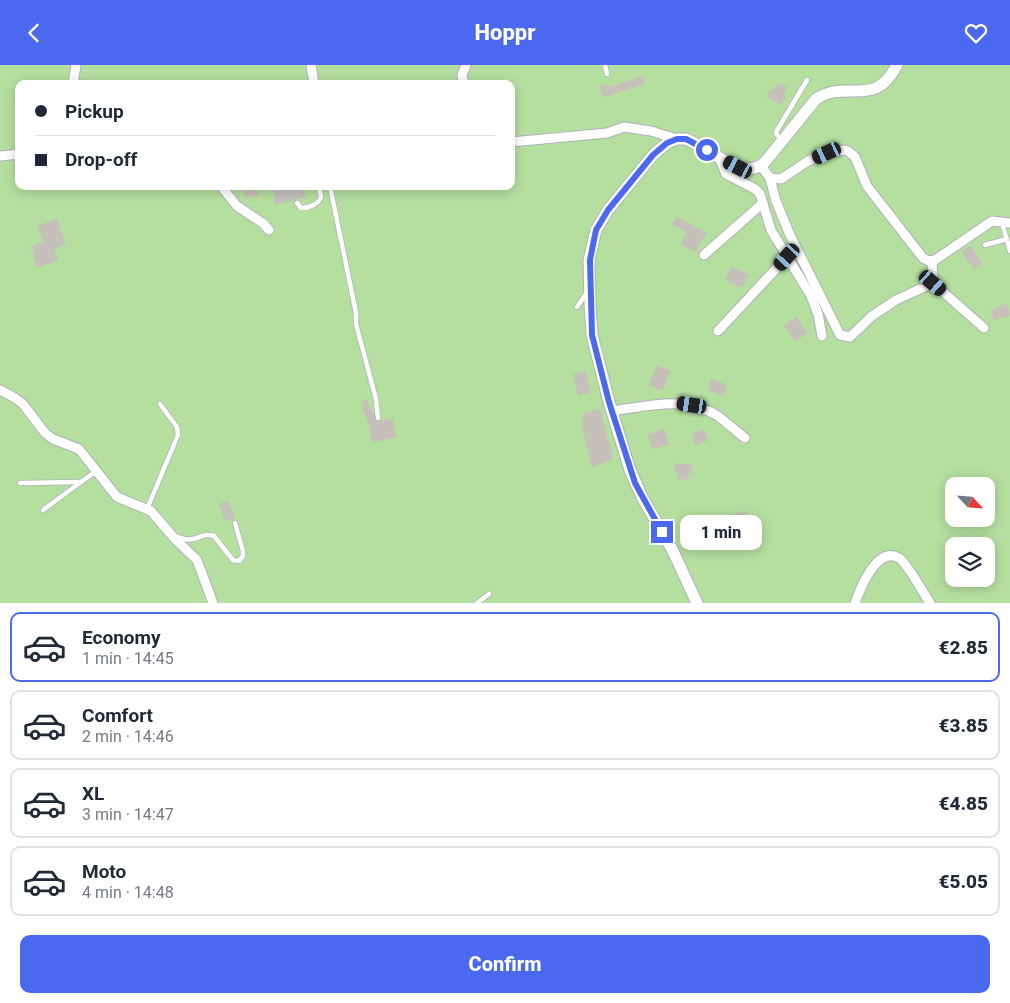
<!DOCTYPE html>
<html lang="en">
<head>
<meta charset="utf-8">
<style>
  body { margin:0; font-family:Roboto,sans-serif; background:#f2f2f3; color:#1f2937; height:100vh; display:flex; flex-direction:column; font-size:19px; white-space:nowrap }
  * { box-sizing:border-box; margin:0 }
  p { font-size:16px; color:#747a83 }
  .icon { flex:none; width:28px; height:28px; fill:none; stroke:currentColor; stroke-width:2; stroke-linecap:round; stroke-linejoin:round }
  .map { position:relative; height:538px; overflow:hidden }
  .drawer { display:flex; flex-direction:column; background:#fff; flex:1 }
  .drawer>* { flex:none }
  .top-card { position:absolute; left:15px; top:15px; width:500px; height:110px; border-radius:10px; box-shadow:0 2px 12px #0003; display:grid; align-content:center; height:110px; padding:0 20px; background:#fff }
  .needle { width:32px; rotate:116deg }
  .controls { position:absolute; left:945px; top:412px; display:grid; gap:10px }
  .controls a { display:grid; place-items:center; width:50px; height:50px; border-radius:10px; background:#fff; box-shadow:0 2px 12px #0003; font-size:25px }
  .end { position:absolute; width:22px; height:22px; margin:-11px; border:6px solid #4a69ee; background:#fff; box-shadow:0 0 0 2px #fff }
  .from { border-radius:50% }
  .bubble { position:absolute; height:35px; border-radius:10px; background:#fff; box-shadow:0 2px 12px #0003; font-size:16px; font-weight:800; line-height:35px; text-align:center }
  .car { position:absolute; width:15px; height:30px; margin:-15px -8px; border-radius:6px; box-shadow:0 0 4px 1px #0007; background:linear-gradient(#222 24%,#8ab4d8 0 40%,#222 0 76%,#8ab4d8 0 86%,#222 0) }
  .top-card b { display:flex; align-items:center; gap:18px; height:48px; font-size:19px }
  .top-card b+b { border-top:1px solid #e0e1e3 }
  .top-card i { width:12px; height:12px; background:#1f2937 }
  ul { padding:9px 0 0; list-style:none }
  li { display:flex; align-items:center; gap:15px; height:70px; margin:0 10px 8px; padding:0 10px; border:2px solid #e0e1e3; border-radius:10px }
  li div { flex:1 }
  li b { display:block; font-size:19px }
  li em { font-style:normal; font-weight:800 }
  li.active { border-color:#4a69ee }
  li>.icon { width:45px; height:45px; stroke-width:1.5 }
  .cta { display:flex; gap:10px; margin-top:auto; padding:10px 20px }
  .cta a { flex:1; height:58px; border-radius:10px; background:#4a69ee; color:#fff; font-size:20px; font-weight:800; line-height:58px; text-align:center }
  header { display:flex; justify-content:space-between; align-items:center; height:65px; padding:0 20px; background:#4a69ee; color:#fff; font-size:22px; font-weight:800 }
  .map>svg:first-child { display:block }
</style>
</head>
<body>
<header><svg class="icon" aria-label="back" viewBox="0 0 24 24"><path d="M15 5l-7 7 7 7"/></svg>Hoppr<svg class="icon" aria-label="heart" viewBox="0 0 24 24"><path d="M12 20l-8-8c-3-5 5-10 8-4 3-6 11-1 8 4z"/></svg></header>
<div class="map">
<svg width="1010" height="538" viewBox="0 0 1010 538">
  <rect width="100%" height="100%" fill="#ece6df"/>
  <path fill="#b5df9f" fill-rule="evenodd" d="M0,0H1010V538H0ZM19,19H511V121H19ZM954,421H986V454H954ZM954,481H986V514H954Z"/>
  <g fill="#c5c0ba" stroke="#c8c2b8">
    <polygon points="643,11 645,18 603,32 600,22 608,20 609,23"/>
    <polygon points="778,18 787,22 783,30 786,31 781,40 767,32 770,25 773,26"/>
    <polygon points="242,121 256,121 258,130 245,133"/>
    <polygon points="282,121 303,121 305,132 276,139 273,123"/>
    <polygon points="677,152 706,168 695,187 681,179 687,167 672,159"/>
    <polygon points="57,154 65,179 54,183 58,195 38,202 31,182 43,177 38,161"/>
    <polygon points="970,181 982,198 974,204 962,187"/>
    <polygon points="732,202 749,210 742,223 726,214"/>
    <polygon points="1007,239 1010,250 994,255 991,245"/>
    <polygon points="796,252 807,268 796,276 784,261"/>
    <polygon points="657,301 670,306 663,325 649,320"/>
    <polygon points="586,307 590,328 578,330 574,309"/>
    <polygon points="712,314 727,320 723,331 708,325"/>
    <polygon points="366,334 377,357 392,354 396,372 373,377 367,351 366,352 362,342 365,341 363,335"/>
    <polygon points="600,344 613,394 592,402 583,364 584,349"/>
    <polygon points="664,364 669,379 653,384 648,370"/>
    <polygon points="704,365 708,375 696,380 692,369"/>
    <polygon points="676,399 692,400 692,408 688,408 688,414 678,414 678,407 675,407"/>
    <polygon points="228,436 235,453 226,456 219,439"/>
    <polygon points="746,446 751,464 728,470 723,452"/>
  </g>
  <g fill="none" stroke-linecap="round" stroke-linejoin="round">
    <g stroke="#afb1bb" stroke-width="6">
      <g id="service">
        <polyline points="605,0 607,9"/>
        <polyline points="782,75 777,70 776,67 807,15"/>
        <polyline points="330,121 356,248 356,259 376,334 378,353"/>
        <path d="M297,138L301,143C309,143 319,139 321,132L319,121"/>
        <polyline points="1002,158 1010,186"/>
        <polyline points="985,180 1007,174"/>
        <polyline points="577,242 588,226"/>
        <polyline points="20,418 81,417"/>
        <polyline points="147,444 178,370 177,362 160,339"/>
        <polyline points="43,445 96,406"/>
        <path d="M176,471C197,481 199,466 214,471L233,495L239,496L243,491V486L235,458"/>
        <polyline points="477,538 489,529"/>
      </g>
    </g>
    <g stroke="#afb1bb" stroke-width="11">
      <g id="minor">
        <polyline points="311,0 314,19"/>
        <polyline points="73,19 76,0"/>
        <polyline points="464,19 462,10 466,0"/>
        <polyline points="511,77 607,68 624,62 651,66 677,74"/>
        <polyline points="0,91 19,89"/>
        <polyline points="719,92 726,109 755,124 760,129 771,165 811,231 818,249 822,271"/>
        <polyline points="761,101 770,113 776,136 790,170 840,270 850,272 872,251 896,235 933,218"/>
        <polyline points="770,113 781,114 808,96 827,88 844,85 848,86 855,92 867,121 923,193 929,196 935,195 992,156 1010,158"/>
        <polyline points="221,121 237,141 264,159 269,165"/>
        <polyline points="704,190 763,138"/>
        <polyline points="932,197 933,218 984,263"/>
        <polyline points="718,266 787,192"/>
        <polyline points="0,325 15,333 23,339 45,368 53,374 79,384 117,432 151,446 175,474 197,495 213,538"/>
        <path d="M612,346C648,341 685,330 718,351C727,358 736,366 745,373"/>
        <path d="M855,538C860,524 877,480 899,493C908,499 923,528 930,538"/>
      </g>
    </g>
    <g stroke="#afb1bb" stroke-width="13">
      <path id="secondary" d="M697,538L672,484L642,432L630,405L609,337L592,270L590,239L589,195L596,165L608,145L653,90L667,78L677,74H686C707,82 745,118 765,97L816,34C849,13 874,45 897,0"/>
    </g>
    <use href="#service" stroke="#fff" stroke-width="4.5"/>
    <use href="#minor" stroke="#fff" stroke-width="9"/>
    <use href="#secondary" stroke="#fff" stroke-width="11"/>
  </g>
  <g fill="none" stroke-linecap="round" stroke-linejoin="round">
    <polyline stroke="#4a69ee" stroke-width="6" points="662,467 635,418 609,337 592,270 590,195 596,165 608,145 653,90 667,78 677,74 686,74 707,85"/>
  </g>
</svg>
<div class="controls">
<a><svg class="needle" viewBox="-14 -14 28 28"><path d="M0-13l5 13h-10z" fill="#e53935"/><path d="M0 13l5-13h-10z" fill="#747a83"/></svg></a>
<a><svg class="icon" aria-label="layers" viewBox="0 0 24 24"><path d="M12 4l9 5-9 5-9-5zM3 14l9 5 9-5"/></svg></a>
</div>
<i class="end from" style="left:707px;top:85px"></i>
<i class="end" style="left:662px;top:467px"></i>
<div class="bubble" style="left:680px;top:450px;width:82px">1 min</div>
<i class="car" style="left:827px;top:88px;rotate:245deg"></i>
<i class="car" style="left:738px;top:102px;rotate:297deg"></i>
<i class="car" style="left:787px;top:192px;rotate:222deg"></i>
<i class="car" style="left:933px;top:218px;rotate:131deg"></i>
<i class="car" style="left:692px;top:340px;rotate:279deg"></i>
<div class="top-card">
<b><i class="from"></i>Pickup</b>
<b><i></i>Drop-off</b>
</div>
</div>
<section class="drawer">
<ul>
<li class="active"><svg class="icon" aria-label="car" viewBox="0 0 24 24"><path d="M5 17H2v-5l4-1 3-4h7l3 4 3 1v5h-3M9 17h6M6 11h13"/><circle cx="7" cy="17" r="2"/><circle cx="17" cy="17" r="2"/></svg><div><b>Economy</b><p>1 min · 14:45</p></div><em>€2.85</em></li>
<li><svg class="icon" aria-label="car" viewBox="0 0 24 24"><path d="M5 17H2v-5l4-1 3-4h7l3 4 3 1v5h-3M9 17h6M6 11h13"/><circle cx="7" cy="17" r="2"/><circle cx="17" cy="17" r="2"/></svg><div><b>Comfort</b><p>2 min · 14:46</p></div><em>€3.85</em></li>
<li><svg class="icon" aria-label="car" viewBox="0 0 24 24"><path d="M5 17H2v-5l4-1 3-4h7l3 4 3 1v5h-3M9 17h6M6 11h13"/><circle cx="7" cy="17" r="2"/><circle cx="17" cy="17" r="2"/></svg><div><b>XL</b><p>3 min · 14:47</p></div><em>€4.85</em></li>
<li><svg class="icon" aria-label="car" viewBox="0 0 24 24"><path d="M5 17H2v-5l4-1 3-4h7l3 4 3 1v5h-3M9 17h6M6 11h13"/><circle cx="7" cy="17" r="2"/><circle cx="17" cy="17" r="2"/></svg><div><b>Moto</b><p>4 min · 14:48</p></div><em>€5.05</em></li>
</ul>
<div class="cta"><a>Confirm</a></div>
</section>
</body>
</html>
